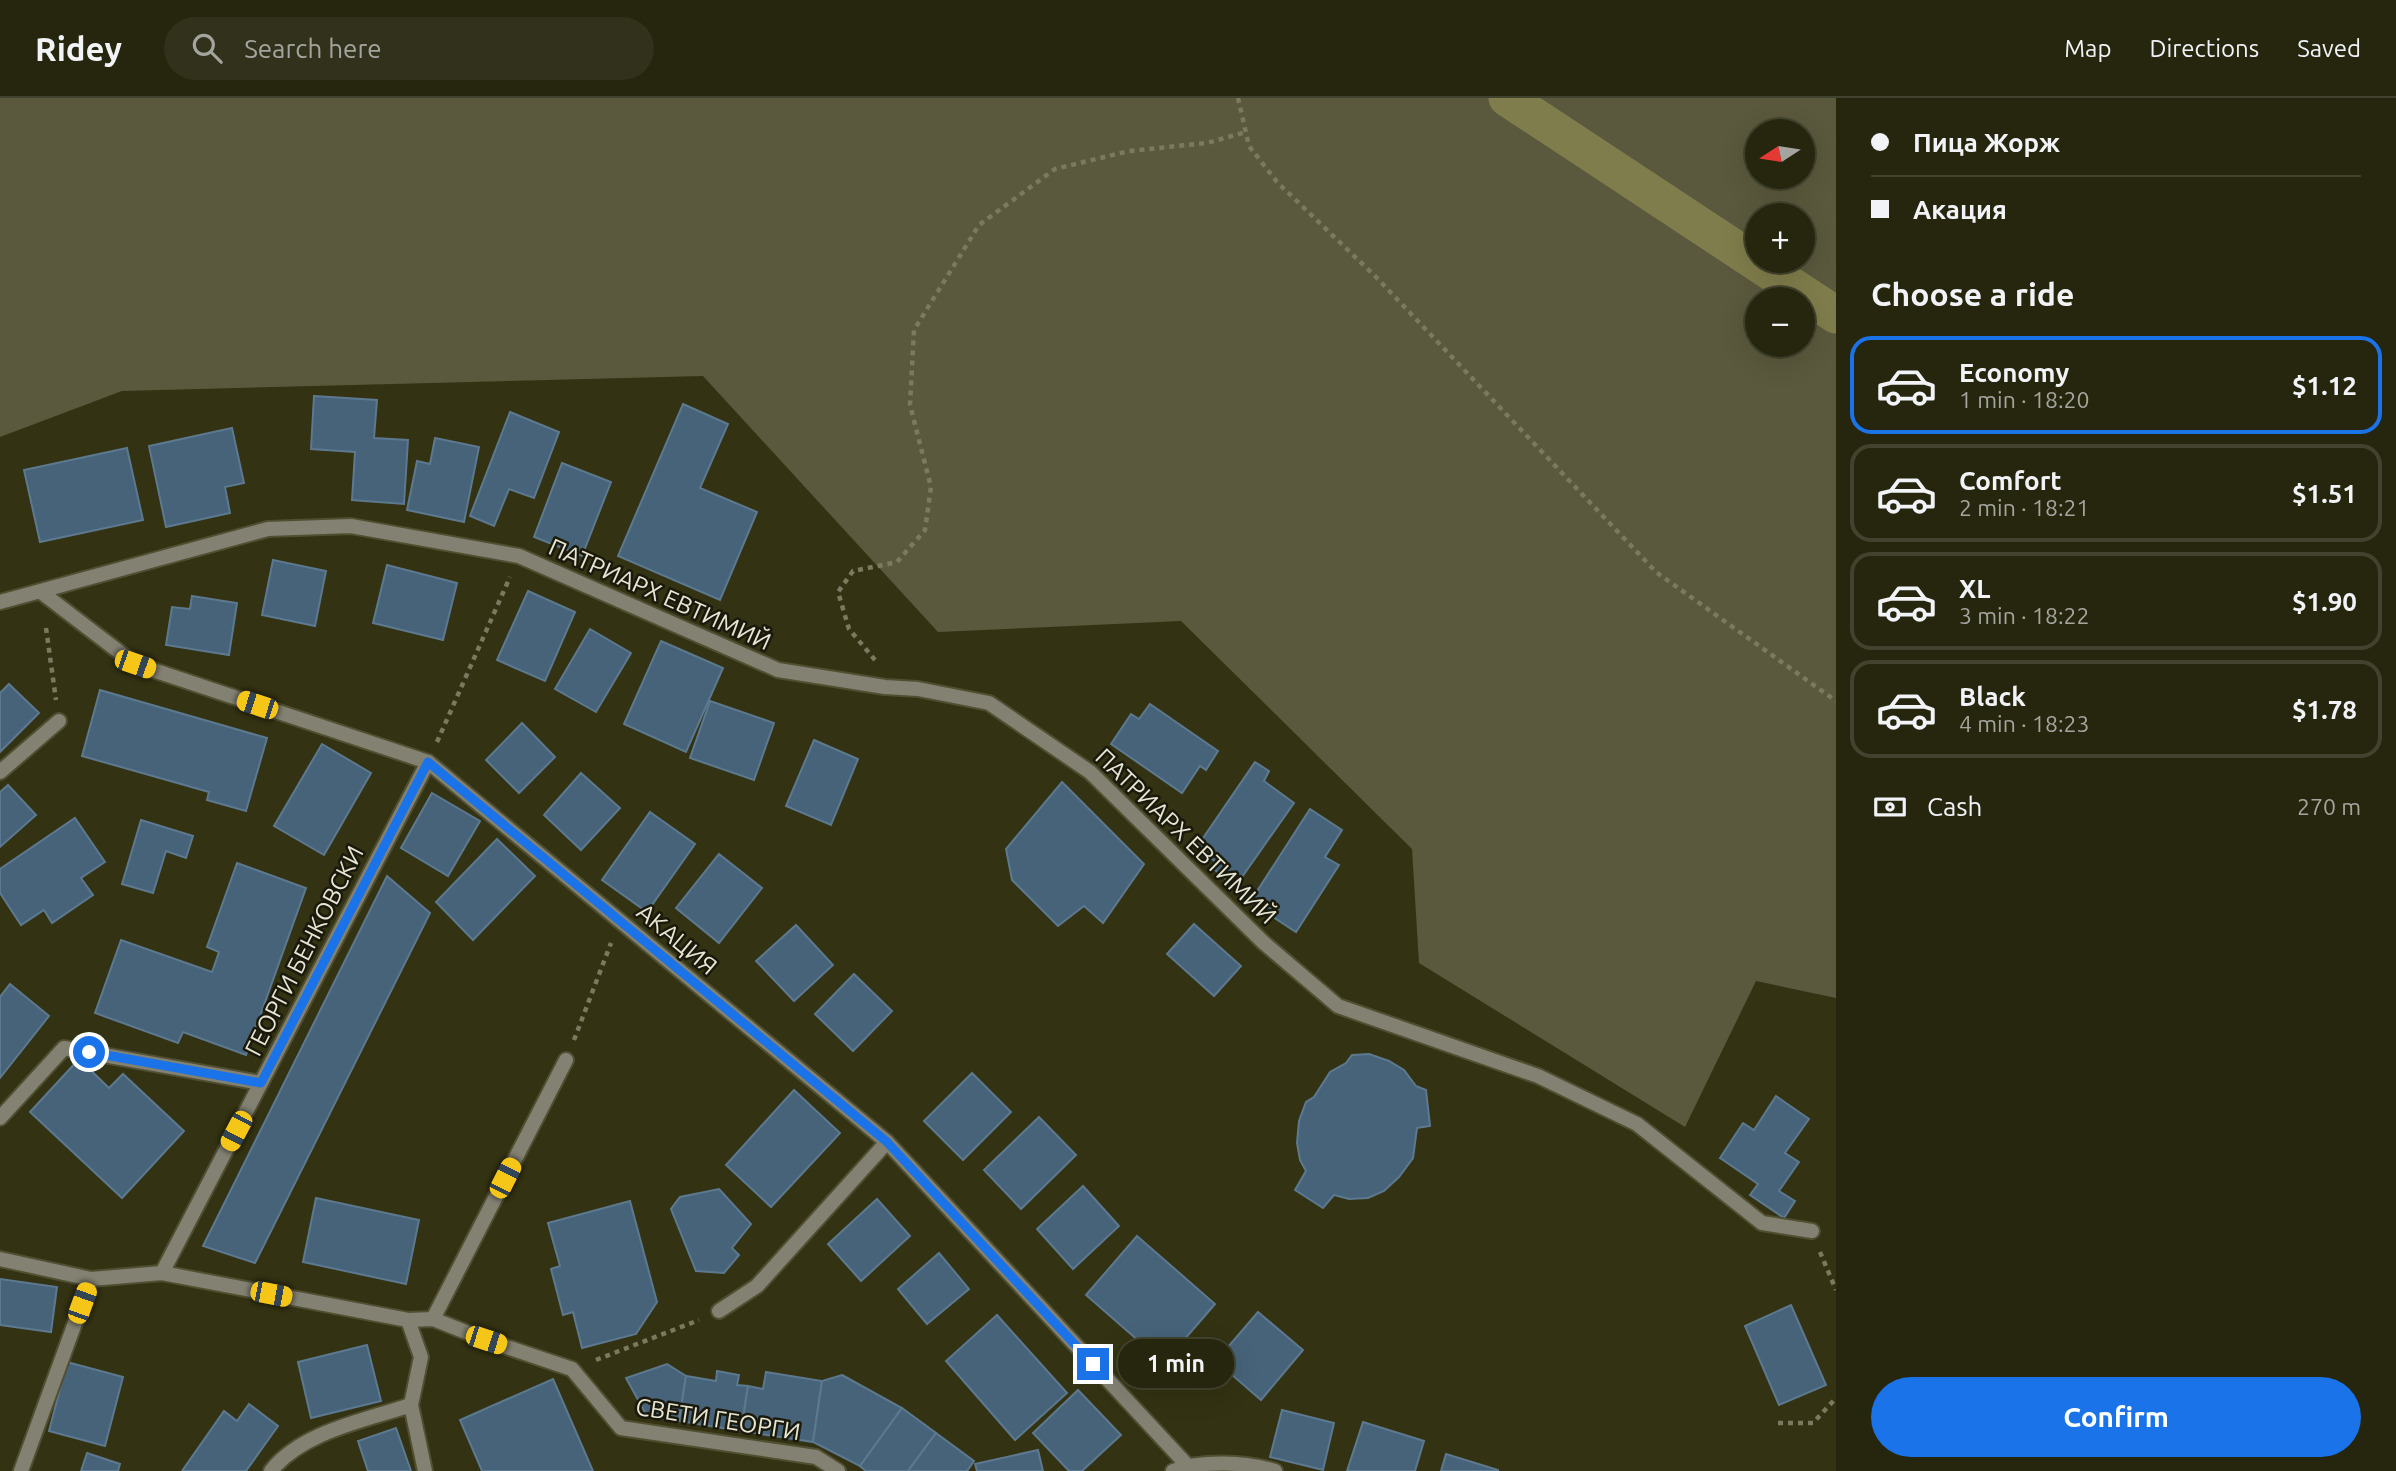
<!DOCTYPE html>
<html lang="en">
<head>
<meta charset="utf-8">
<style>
  body { margin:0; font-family:Ubuntu,sans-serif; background:#32321c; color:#f1f3f6; height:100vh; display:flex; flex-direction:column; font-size:26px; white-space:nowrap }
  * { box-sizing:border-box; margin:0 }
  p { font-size:23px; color:#a4a59e }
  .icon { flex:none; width:38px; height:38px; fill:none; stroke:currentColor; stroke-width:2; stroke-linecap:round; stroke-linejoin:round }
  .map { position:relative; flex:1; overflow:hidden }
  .side { display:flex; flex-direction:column; background:#26260e; width:560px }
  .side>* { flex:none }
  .top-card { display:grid; align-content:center; height:154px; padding:0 35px; background:#26260e }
  .needle { width:46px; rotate:258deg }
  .controls { position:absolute; left:1745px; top:21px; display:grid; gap:14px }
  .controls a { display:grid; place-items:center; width:70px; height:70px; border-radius:50%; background:#26260e; box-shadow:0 7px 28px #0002,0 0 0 2px #42432e; font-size:35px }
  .end { position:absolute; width:32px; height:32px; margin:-16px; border:9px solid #1a73e8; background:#fff; box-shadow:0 0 0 4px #fff }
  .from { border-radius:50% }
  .bubble { position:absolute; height:49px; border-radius:24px; background:#26260e; box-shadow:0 7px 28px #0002,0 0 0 2px #42432e; font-size:23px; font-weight:600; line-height:49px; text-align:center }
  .car { position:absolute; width:21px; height:42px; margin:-21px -10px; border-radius:9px; box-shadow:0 0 5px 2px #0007; background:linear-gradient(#f5c518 24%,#345 0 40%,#f5c518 0 76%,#345 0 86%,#f5c518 0) }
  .top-card b { display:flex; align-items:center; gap:24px; height:66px; font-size:26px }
  .top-card b+b { border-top:2px solid #42432e }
  .top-card i { width:18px; height:18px; background:#f1f3f6 }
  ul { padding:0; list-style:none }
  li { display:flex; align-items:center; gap:21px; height:98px; margin:0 14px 10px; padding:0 21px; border:4px solid #42432e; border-radius:21px }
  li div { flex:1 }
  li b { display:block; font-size:26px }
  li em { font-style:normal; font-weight:600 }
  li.active { border-color:#1a73e8 }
  li>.icon { width:63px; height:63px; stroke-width:1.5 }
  h2 { padding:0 35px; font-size:32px; line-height:84px }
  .pay { display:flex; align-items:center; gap:18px; height:77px; padding:0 35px; font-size:26px }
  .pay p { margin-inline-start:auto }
  .button { display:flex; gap:14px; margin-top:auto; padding:14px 35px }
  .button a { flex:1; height:80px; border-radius:42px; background:#1a73e8; color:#fff; font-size:28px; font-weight:600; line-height:80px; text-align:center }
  header { display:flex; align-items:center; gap:42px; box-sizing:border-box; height:98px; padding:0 35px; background:#26260e; border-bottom:2px solid #42432e }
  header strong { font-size:33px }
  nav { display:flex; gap:38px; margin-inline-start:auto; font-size:24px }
  .search { width:490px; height:63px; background:#32321c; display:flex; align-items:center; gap:18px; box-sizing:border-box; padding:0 24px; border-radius:38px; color:#a4a59e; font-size:26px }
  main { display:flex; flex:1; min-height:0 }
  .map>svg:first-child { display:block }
</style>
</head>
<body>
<header>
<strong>Ridey</strong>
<div class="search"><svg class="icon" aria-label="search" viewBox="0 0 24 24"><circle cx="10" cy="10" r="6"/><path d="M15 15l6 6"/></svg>Search here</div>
<nav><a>Map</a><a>Directions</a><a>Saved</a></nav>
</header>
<main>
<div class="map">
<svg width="1836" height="1373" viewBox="0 0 1836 1373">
  <rect width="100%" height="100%" fill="#333212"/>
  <path fill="#5a593d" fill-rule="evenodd" d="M0,0H1836V900L1756,883L1685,1029L1419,865L1412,751L1181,523L938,534L703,278L122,293L0,339ZM1757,33H1802V79H1757ZM1757,117H1802V163H1757ZM1757,201H1802V247H1757Z"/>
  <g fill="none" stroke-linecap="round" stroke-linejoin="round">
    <polyline stroke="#7f7d4b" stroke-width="37" points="1507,0 1836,217"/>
  </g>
  <g fill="#476379" stroke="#5c7990" stroke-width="2">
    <polygon points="314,298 377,302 374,340 408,342 404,406 352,402 355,354 311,351"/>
    <polygon points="683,306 728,326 700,390 757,414 720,502 618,458"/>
    <polygon points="510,314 559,334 534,400 509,391 494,428 470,418"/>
    <polygon points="232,330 244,385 225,389 230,415 166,429 149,348"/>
    <polygon points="435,340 479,349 464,424 407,412 417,363 430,366"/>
    <polygon points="127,350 143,422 40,444 24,372"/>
    <polygon points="562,365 611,384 582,458 534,439"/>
    <polygon points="273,462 326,473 315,528 262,517"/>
    <polygon points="387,467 457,485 443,542 373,525"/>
    <polygon points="528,493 575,514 545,583 497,562"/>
    <polygon points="192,498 237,505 229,557 166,547 172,509 190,511"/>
    <polygon points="590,531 631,555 596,614 555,591"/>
    <polygon points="661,543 723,570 686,654 624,626"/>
    <polygon points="9,586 39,615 0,654 0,595"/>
    <polygon points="100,592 267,640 246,713 207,702 209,694 82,658"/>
    <polygon points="710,603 774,625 754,682 690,660"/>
    <polygon points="1150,606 1218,653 1206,672 1200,668 1182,695 1111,646 1131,616 1139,621"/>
    <polygon points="522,625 555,659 519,695 486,662"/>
    <polygon points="814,642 858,661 831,727 786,708"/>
    <polygon points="322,646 371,675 324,757 274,728"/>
    <polygon points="1255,664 1269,673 1264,683 1294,705 1235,789 1215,772 1218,767 1199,746"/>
    <polygon points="581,675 620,710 581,752 544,717"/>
    <polygon points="1062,684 1144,766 1103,825 1084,808 1058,828 1012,782 1006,751"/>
    <polygon points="8,687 36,717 0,749 0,694"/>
    <polygon points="432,695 480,723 448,778 401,750"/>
    <polygon points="1310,711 1342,732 1325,759 1339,767 1296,834 1250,804"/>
    <polygon points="650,714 695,746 647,814 602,782"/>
    <polygon points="75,720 105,764 81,780 93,797 52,825 44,812 21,827 0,795 0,771"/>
    <polygon points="141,722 193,738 186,760 166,753 153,795 122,786"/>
    <polygon points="497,741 535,778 473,842 436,804"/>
    <polygon points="719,756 762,790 719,845 676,810"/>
    <polygon points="237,765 306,790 246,957 183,934 178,945 95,915 121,842 212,874 219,854 207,849"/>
    <polygon points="387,778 430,815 255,1165 203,1148"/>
    <polygon points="1194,826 1241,868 1214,898 1167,856"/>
    <polygon points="796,827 833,867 794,903 756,863"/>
    <polygon points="854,876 892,913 853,953 815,916"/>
    <polygon points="10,886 49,918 0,980 0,899"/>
    <polygon points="1369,956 1389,963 1404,972 1416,988 1426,992 1430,1028 1417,1030 1413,1060 1399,1079 1384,1093 1368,1100 1349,1101 1334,1097 1323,1110 1295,1092 1306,1073 1300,1062 1297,1045 1299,1023 1306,1004 1314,999 1330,974 1346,965 1352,957"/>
    <polygon points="79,961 109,990 123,976 184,1033 122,1100 30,1014"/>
    <polygon points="972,975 1011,1014 963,1062 924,1023"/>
    <polygon points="794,992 840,1035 771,1109 726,1067"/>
    <polygon points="1776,998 1809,1021 1785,1055 1799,1064 1779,1093 1795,1103 1784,1120 1750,1097 1758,1086 1720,1060 1743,1025 1754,1032"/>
    <polygon points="1039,1019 1076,1057 1021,1111 984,1072"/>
    <polygon points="1083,1088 1119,1128 1073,1171 1037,1131"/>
    <polygon points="719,1091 751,1126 732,1150 739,1157 724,1175 696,1173 671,1111 680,1099"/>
    <polygon points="316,1100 419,1122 406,1186 303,1164"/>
    <polygon points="877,1101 910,1138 861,1183 828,1146"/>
    <polygon points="630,1103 657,1204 636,1236 582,1250 573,1214 563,1217 551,1171 560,1168 548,1125"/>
    <polygon points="1137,1138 1215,1206 1164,1265 1086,1197"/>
    <polygon points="939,1155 969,1191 927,1226 898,1191"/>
    <polygon points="0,1181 57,1189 51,1234 0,1227"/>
    <polygon points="1791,1207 1826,1287 1779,1307 1745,1228"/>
    <polygon points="1258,1214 1303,1252 1261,1302 1216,1263"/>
    <polygon points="997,1217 1067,1295 1015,1342 946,1263"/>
    <polygon points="367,1247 381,1303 311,1320 298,1264"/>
    <polygon points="67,1264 123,1279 105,1348 49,1333"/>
    <polygon points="667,1266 686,1278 679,1323 647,1318 626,1280"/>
    <polygon points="717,1273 739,1277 737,1287 748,1288 741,1333 679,1323 686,1278 716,1283"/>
    <polygon points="766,1274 822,1283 813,1344 741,1333 748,1288 763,1291"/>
    <polygon points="842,1277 902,1310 860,1368 813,1344 822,1283"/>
    <polygon points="553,1281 593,1373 482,1373 460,1322"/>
    <polygon points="1078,1292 1121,1337 1082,1373 1069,1373 1033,1335"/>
    <polygon points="249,1306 278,1328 246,1373 182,1373 224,1313 237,1323"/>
    <polygon points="902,1310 936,1335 908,1373 866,1373 860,1368"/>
    <polygon points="1282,1312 1334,1325 1323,1372 1270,1359"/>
    <polygon points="1363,1324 1424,1343 1415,1373 1347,1373"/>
    <polygon points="396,1330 411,1373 368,1373 358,1343"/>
    <polygon points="936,1335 974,1363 967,1373 908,1373"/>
    <polygon points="1038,1352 1043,1373 977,1373 975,1366"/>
    <polygon points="87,1355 120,1366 118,1373 81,1373"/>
    <polygon points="1446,1356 1498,1372 1498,1373 1441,1373"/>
  </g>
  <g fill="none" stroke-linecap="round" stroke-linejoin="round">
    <g stroke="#504f31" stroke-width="18">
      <g id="minor">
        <polyline points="41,494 135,566 428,664 887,1044 1187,1367"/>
        <polyline points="0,504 268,431 351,428 519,458 778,572 885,589 918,591 989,605 1090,674 1264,845 1338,908 1538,978 1637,1026 1762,1125 1812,1133"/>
        <polyline points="0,674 59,623"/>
        <polyline points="0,1020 64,950 261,985"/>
        <polyline points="0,1161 91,1181 162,1175 408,1222 433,1221 486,1242 572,1271 621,1330 816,1359 838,1373"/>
        <polyline points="162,1175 428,664"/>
        <polyline points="719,1213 757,1188 887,1044"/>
        <polyline points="433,1221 566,962"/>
        <polyline points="408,1222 421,1259 411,1307 425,1373"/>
        <polyline points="21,1373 91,1181"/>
        <path d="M271,1373C301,1334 366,1322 411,1307"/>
        <path d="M1173,1373C1200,1362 1247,1364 1275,1373"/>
      </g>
    </g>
    <g stroke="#7b7a60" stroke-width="4.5" stroke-dasharray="5 5" stroke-linecap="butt">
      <polyline points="1238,0 1249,48 1277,84 1377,180 1656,474 1836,603"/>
      <polyline points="46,530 56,602"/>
      <polyline points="875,562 849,531 838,494 853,473 897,464 925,432 931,389 910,307 914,232 979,127 1055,71 1129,53 1207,45 1246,34"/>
      <polyline points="437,644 510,479"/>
      <polyline points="574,942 611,845"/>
      <polyline points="1820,1154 1836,1192"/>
      <polyline points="596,1262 699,1222"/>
      <polyline points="1778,1325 1813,1325 1836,1300"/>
    </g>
    <use href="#minor" stroke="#828172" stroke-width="14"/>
  </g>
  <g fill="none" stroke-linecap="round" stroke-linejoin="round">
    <polyline stroke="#1a73e8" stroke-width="9" points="89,954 261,985 428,664 887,1044 1093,1266"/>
  </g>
  <g text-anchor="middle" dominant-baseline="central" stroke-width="5" stroke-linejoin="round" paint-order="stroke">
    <g font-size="24" fill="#e6e6d4" stroke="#1a190c">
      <text transform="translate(660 496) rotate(24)">ПАТРИАРХ ЕВТИМИЙ</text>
      <text transform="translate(1186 738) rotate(44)">ПАТРИАРХ ЕВТИМИЙ</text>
      <text transform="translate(677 841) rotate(40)">АКАЦИЯ</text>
      <text transform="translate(304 853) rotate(-63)">ГЕОРГИ БЕНКОВСКИ</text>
      <text transform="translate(718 1321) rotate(9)">СВЕТИ ГЕОРГИ</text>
    </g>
  </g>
</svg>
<div class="controls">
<a><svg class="needle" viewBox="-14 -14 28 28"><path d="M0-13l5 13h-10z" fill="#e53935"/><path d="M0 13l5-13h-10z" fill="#a4a59e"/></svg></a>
<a>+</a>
<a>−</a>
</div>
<i class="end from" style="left:89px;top:954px"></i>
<i class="end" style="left:1093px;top:1266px"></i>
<div class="bubble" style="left:1118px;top:1241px;width:116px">1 min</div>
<i class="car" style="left:135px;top:566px;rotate:109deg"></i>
<i class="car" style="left:257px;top:607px;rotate:288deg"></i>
<i class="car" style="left:236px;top:1033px;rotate:208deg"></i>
<i class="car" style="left:505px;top:1080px;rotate:27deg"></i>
<i class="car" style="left:271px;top:1196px;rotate:101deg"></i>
<i class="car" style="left:82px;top:1205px;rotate:20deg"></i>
<i class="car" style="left:486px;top:1242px;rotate:108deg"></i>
</div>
<section class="side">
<div class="top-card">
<b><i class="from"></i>Пица Жорж</b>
<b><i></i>Акация</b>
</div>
<h2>Choose a ride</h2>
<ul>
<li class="active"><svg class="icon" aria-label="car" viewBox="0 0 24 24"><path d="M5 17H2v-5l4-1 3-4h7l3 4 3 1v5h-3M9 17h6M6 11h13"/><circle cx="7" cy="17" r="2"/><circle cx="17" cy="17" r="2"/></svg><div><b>Economy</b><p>1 min · 18:20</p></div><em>$1.12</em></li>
<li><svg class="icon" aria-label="car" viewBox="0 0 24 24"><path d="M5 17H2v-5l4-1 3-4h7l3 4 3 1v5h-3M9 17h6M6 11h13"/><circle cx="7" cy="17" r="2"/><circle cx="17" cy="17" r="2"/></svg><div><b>Comfort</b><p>2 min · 18:21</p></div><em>$1.51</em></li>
<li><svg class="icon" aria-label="car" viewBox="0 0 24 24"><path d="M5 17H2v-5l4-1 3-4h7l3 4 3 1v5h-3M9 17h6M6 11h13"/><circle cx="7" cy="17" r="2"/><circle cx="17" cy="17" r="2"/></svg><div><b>XL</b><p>3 min · 18:22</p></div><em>$1.90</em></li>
<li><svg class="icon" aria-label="car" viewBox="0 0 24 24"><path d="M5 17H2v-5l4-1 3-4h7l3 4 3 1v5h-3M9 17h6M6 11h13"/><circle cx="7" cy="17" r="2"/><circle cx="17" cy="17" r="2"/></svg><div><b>Black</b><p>4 min · 18:23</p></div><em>$1.78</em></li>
</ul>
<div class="pay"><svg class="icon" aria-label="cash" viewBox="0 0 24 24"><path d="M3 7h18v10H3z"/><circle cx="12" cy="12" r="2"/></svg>Cash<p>270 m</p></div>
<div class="button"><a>Confirm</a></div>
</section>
</main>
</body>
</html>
